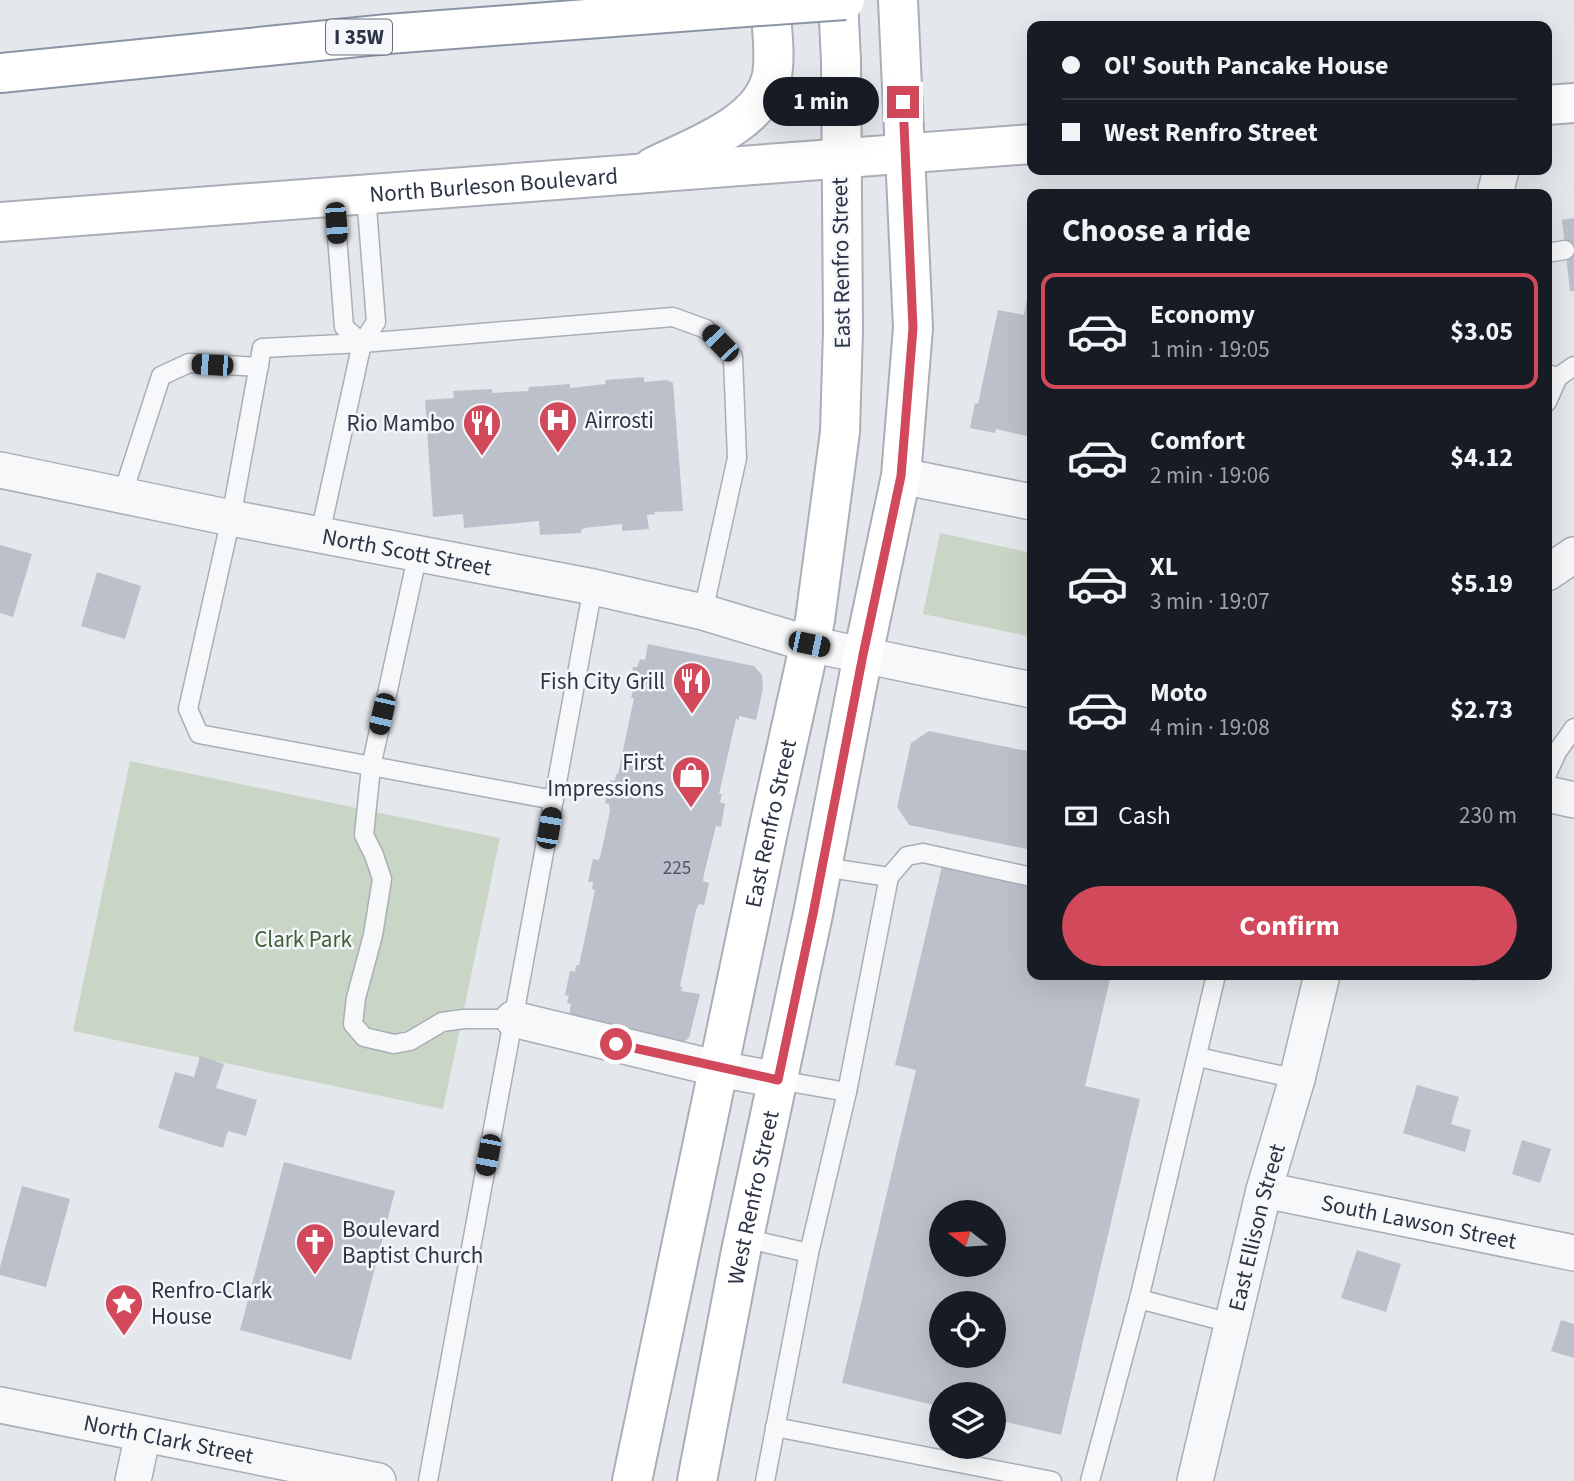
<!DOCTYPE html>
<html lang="en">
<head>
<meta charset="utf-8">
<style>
  body { margin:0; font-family:"Source Sans 3",sans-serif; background:#242831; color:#f1f3f6; height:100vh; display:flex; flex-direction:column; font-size:26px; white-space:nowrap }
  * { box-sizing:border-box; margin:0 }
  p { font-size:23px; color:#9ea1a6 }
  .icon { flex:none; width:38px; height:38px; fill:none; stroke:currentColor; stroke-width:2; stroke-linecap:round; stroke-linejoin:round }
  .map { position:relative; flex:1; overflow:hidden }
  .panel { position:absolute; left:1027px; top:189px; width:525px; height:791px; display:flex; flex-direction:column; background:#171b24; border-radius:14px; box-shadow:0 7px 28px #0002 }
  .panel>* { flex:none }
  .top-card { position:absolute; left:1027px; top:21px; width:525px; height:154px; border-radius:14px; box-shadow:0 7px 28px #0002; display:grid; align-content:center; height:154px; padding:0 35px; background:#171b24 }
  .needle { width:46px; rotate:287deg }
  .tools { position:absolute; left:929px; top:1200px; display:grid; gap:14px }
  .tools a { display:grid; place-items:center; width:77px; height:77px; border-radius:50%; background:#171b24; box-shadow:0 7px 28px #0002; font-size:35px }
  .end { position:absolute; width:32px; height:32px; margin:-16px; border:9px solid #d1495b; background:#fff; box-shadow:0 0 0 4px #fff }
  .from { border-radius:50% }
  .bubble { position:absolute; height:49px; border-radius:24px; background:#171b24; box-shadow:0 7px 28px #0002; font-size:23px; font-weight:700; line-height:49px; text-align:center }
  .car { position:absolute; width:21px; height:42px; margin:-21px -10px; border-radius:9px; box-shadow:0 0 5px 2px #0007; background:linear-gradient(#222 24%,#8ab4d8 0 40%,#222 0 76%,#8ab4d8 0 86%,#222 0) }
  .top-card b { display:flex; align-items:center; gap:24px; height:66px; font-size:26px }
  .top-card b+b { border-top:2px solid #363941 }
  .top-card i { width:18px; height:18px; background:#f1f3f6 }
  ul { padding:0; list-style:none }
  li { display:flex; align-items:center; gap:21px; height:116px; margin:0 14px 10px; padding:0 21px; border:4px solid transparent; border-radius:14px }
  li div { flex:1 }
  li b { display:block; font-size:26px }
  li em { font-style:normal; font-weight:700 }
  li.selected { border-color:#d1495b }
  li>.icon { width:63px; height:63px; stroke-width:1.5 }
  h2 { padding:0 35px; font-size:32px; line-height:84px }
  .pay { display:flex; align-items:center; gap:18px; height:77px; padding:0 35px; font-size:26px }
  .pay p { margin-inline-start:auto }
  .primary-button { display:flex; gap:14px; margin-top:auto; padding:14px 35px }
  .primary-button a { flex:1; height:80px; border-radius:42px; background:#d1495b; color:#fff; font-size:28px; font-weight:700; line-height:80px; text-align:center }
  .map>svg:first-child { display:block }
</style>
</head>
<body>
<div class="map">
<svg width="1574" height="1481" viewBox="0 0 1574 1481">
  <rect width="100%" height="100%" fill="#e4e7ec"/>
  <g fill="#c9d6c5">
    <polygon points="940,533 1032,553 1032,637 923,614"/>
    <polygon points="130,761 500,838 443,1109 73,1031"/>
  </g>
  <g fill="#bbc0ca" fill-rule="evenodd">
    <polygon points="1574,218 1574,291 1570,291 1562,220"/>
    <polygon points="1031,277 1032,437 996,429 995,433 970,428 975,403 978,404 998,310 1024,315"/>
    <polygon points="644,377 644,382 667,380 673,383 683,511 654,512 655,514 647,515 649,529 622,531 622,524 584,528 581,530 581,533 540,535 539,521 464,528 463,514 433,517 425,400 454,398 453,391 492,389 492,393 528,391 529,387 570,384 570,388 606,384 605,380"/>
    <polygon points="0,545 32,554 13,617 0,613"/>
    <polygon points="97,572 141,586 125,639 81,626"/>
    <polygon points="648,644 754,666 762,675 763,689 756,720 739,716 739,720 736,719 719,794 722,794 720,802 725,804 721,827 716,826 704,874 703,881 709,883 704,905 699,904 696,910 680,986 682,987 681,991 700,994 689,1038 683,1042 568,1021 571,1004 567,1003 569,996 565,995 570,971 575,972 576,965 579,965 595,890 592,889 593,882 588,882 593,859 599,860 601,853 610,811 609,804 605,803 610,780 615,781 616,774 618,774 634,698 631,698 633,690 627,688 633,667 637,667 640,659 645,660"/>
    <polygon points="929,731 1032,752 1032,850 909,825 897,807 911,743"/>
    <path d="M942,866L1032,887V975H1111L1085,1086L1140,1099L1061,1435L994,1419V1395H942V1407L842,1383L916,1070L895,1065ZM942,1213H994V1265H942ZM942,1304H994V1356H942Z"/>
    <polygon points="1448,975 1476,975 1474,981"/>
    <polygon points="200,1056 224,1064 216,1088 257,1100 246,1136 228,1131 223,1148 158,1128 175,1072 194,1077"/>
    <polygon points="1417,1085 1459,1097 1451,1124 1471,1130 1465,1152 1403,1133"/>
    <polygon points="1522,1140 1551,1149 1540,1183 1512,1174"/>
    <polygon points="284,1162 395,1191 351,1360 240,1330"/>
    <polygon points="22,1186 70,1199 46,1287 0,1275 0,1267"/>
    <polygon points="1357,1250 1401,1264 1386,1312 1341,1298"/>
    <polygon points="1561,1320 1574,1324 1574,1358 1551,1351"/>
  </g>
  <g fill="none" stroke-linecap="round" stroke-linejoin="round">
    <g stroke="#a9aeb7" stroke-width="21">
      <g id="lane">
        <polyline points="334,197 344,327 362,343"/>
        <polyline points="1547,253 1565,250"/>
        <polyline points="1547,374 1558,377 1574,366"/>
        <polyline points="1547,402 1558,377"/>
        <polyline points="122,496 161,376 189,363 259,367"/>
        <polyline points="320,534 362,343 376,322 366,195"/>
        <polyline points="418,553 371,767 364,835 374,855 382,879 373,935 356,998 353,1024 364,1037 394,1044 410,1041 442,1022 464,1019 513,1019"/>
        <polyline points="1547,774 1557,752 1574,728"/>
        <polyline points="554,800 199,734 188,709 231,518 262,348 362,343 673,317 706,329 733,357 737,458 703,612"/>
        <polyline points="889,877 907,856 923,853 1032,877"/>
        <polyline points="1198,1057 1297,1079"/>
        <polyline points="778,1080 847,1092"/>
        <polyline points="744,1238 809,1253"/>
        <polyline points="1139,1299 1231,1323"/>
        <polyline points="775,1427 1052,1481"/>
        <polyline points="428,1481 593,587"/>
        <polyline points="765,1481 809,1253 847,1092 889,877 823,867"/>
        <polyline points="1090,1481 1139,1299 1216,975"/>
      </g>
    </g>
    <g stroke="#a9aeb7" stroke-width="38">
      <g id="street">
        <polyline points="1495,194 1501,170"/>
        <path id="s1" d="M0,470L231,518L593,587L703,612L809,644L1032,690"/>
        <polyline points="901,476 1032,502"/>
        <polyline points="1547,573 1574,555"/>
        <polyline points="1547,794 1574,800"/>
        <polyline points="513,1019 719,1069 778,1080"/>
        <path id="s2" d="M1264,1190L1574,1253"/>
        <path id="s3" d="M0,1405L378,1481"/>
        <polyline points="133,1481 143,1434"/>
        <path id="s4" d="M1195,1481L1264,1190L1297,1079L1322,975"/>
      </g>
    </g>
    <g stroke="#a9aeb7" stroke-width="42">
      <g id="secondary">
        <polyline points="1547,105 1574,103"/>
        <path d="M653,167C693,147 763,124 772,75C776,54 771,22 770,0"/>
        <path id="s5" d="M0,222L1032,144"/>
        <path id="s6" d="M632,1481L770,822L815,620L840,432L843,330L841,61L838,0"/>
        <path id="s7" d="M697,1481L741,1251L813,914L863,655L901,476L913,328L898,0"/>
      </g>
    </g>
    <g stroke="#8b94a3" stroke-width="42">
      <polyline id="highway" points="0,73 388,34 719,9"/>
    </g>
    <use href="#lane" stroke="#f7f8fa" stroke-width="18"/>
    <use href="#street" stroke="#f7f8fa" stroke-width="35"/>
    <use href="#secondary" stroke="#fff" stroke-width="38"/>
    <use href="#highway" stroke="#fff" stroke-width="38"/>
    <g stroke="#8b94a3" stroke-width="42" stroke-linecap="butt">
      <polyline id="highway-bridge" points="719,9 845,0"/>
    </g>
    <use href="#highway-bridge" stroke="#fff" stroke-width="38"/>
  </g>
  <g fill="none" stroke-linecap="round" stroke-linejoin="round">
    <polyline stroke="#d1495b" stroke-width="9" points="616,1044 778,1080 813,914 863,655 901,476 913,328 903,102"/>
  </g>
  <defs>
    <g id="hospital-pin" transform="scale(2.0125)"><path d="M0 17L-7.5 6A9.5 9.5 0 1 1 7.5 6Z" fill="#d1495b" stroke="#f4f6f9"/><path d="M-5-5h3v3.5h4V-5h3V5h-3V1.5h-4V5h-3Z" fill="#fff"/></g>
    <g id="restaurant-pin" transform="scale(2.0125)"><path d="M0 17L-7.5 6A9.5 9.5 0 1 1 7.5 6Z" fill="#d1495b" stroke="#f4f6f9"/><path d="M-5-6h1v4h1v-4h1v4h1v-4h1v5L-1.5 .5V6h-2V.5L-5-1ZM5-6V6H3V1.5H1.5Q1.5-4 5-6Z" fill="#fff"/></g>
    <g id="shop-pin" transform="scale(2.0125)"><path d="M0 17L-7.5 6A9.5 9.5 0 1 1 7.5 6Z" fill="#d1495b" stroke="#f4f6f9"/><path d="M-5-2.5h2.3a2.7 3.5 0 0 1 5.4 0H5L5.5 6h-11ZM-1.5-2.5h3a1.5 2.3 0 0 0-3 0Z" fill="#fff"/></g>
    <g id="church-pin" transform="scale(2.0125)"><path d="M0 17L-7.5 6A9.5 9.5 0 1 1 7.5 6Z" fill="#d1495b" stroke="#f4f6f9"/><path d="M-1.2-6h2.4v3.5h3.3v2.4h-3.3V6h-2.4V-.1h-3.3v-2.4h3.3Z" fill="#fff"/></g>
    <g id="sight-pin" transform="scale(2.0125)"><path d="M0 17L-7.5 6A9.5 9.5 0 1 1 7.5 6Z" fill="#d1495b" stroke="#f4f6f9"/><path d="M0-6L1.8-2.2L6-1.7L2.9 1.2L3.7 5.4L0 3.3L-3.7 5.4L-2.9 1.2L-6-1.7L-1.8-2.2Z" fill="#fff"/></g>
  </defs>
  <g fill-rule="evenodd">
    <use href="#hospital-pin" x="558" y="420"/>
    <use href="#restaurant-pin" x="482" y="423"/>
    <use href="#restaurant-pin" x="692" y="681"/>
    <use href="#shop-pin" x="691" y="775"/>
    <use href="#church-pin" x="315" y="1242"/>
    <use href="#sight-pin" x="124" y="1303"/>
  </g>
  <g text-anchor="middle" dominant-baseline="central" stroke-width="5" stroke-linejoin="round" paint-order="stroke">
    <g font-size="19" fill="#4f5766">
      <text x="677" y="868">225</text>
    </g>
    <rect fill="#f4f6f9" stroke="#676e7b" stroke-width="2" x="326" y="19.5" width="66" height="35" rx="5"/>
    <g font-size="21" font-weight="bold" fill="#2b3445">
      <text x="359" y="37">I 35W</text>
    </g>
    <g font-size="23" fill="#2b3445" stroke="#f4f6f9">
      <text stroke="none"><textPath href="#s5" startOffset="495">North Burleson Boulevard</textPath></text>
      <text transform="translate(841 263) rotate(-91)">East Renfro Street</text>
      <text stroke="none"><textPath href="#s1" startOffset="415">North Scott Street</textPath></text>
      <text stroke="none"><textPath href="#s6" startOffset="672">East Renfro Street</textPath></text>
      <text stroke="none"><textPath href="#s7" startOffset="289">West Renfro Street</textPath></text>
      <text stroke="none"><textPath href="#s2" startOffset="158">South Lawson Street</textPath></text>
      <text stroke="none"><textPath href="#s4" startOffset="261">East Ellison Street</textPath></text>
      <text stroke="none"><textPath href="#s3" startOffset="172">North Clark Street</textPath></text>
    </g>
    <g font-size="23" fill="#2b3445" stroke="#f4f6f9" text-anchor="start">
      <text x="585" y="420">Airrosti</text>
      <text x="455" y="423" text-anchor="end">Rio Mambo</text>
      <text x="665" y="681" text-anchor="end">Fish City Grill</text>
      <text x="664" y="762" text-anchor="end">First<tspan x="664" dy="26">Impressions</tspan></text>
      <text x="342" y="1229">Boulevard<tspan x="342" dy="26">Baptist Church</tspan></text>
      <text x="151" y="1290">Renfro-Clark<tspan x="151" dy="26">House</tspan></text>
    </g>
    <g font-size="23" fill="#3f6138" stroke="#f4f6f9">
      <text x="303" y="939">Clark Park</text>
    </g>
  </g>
</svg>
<div class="tools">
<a><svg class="needle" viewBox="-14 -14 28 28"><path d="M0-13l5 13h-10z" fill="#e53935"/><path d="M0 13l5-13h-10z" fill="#9ea1a6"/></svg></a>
<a><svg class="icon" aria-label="locate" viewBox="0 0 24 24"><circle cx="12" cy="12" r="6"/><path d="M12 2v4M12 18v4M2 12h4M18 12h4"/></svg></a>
<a><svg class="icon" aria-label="layers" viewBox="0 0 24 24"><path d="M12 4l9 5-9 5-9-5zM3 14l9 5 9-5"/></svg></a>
</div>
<i class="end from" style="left:616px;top:1044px"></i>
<i class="end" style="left:903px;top:102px"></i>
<div class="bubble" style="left:763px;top:77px;width:116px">1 min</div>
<i class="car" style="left:336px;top:223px;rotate:176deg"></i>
<i class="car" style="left:720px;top:343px;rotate:316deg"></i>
<i class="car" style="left:212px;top:365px;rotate:273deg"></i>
<i class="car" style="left:809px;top:644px;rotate:102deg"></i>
<i class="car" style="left:382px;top:714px;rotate:193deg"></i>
<i class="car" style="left:549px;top:828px;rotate:10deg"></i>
<i class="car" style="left:488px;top:1155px;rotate:191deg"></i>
<div class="top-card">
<b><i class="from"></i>Ol' South Pancake House</b>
<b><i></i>West Renfro Street</b>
</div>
<section class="panel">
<h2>Choose a ride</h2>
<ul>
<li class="selected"><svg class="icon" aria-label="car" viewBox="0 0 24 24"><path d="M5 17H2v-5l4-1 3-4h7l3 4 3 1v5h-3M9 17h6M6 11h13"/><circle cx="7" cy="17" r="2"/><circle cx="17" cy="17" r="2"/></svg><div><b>Economy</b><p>1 min · 19:05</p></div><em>$3.05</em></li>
<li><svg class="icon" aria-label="car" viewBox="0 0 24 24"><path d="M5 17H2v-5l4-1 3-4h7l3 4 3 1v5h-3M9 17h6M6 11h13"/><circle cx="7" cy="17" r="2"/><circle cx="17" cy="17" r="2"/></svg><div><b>Comfort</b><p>2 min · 19:06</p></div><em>$4.12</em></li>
<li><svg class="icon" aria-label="car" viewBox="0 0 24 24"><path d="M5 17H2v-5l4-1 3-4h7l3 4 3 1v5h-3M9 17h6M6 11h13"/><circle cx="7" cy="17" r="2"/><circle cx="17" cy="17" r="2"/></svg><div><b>XL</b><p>3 min · 19:07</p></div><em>$5.19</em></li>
<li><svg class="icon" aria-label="car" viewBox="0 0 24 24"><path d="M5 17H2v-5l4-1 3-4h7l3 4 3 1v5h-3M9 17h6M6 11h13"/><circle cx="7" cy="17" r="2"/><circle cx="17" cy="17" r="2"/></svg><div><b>Moto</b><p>4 min · 19:08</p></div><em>$2.73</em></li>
</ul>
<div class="pay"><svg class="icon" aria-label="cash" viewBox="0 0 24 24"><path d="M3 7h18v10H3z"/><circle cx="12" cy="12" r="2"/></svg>Cash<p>230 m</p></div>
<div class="primary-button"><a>Confirm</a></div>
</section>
</div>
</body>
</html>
